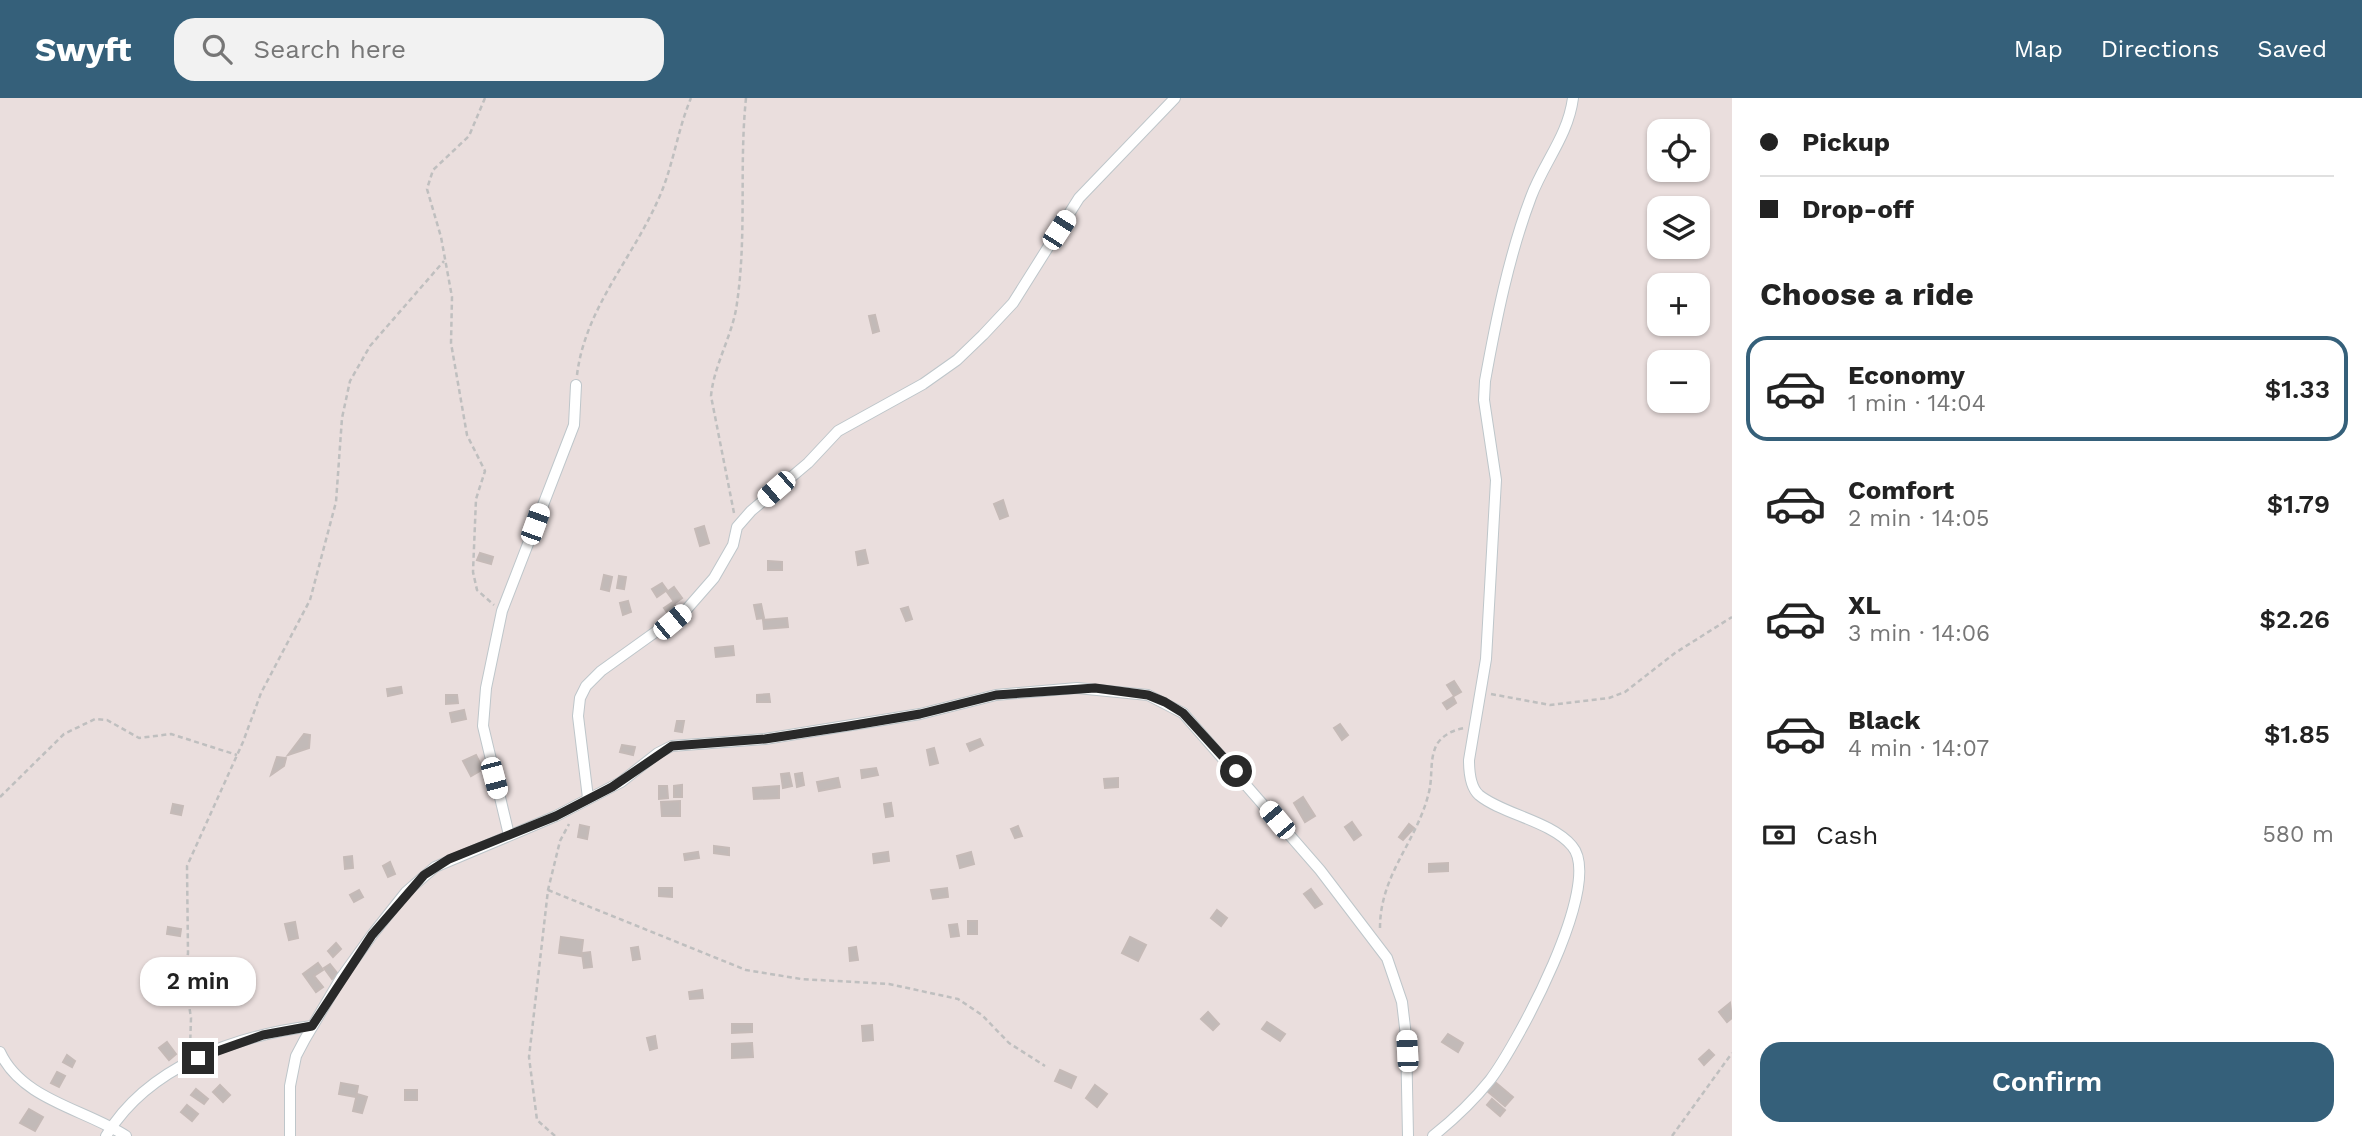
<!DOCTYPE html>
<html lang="en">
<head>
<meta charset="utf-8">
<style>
  body { margin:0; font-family:"Work Sans",sans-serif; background:#f2f2f2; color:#222; height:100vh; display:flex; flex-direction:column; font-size:26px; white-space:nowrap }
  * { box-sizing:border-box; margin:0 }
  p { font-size:23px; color:#767676 }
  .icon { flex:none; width:38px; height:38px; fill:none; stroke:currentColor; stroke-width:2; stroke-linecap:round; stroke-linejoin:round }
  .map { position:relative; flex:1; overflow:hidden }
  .panel { display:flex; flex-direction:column; background:#fff; width:630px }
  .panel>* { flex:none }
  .hud { display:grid; align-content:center; height:154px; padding:0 28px; background:#fff }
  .tools { position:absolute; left:1647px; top:21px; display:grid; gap:14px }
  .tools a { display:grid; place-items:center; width:63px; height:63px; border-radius:14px; background:#fff; box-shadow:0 2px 5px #0004; font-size:35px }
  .end { position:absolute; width:32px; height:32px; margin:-16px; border:9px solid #292929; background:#fff; box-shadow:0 0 0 4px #fff }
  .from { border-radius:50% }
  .bubble { position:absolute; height:49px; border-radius:21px; background:#fff; box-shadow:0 2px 5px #0004; font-size:23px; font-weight:600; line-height:49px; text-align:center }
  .car { position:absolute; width:21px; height:42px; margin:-21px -10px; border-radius:9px; box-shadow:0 0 5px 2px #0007; background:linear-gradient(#fff 24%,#345 0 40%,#fff 0 76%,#345 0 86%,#fff 0) }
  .hud b { display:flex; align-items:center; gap:24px; height:66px; font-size:26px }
  .hud b+b { border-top:2px solid #e0e0e0 }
  .hud i { width:18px; height:18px; background:#222 }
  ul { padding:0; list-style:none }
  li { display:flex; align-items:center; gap:21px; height:105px; margin:0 14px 10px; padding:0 14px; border:4px solid transparent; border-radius:21px }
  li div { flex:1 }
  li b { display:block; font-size:26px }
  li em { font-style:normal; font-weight:600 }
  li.selected { border-color:#35607a }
  li>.icon { width:63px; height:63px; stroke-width:1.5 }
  h2 { padding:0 28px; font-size:32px; line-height:84px }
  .pay { display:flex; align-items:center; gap:18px; height:77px; padding:0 28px; font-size:26px }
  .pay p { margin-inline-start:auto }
  .button { display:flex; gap:14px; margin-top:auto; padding:14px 28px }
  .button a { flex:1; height:80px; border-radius:21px; background:#35607a; color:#fff; font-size:28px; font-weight:600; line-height:80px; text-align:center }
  header { display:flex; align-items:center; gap:42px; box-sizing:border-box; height:98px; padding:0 35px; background:#35607a; color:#fff }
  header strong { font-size:33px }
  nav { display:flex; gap:38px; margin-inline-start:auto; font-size:24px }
  .search { width:490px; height:63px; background:#f2f2f2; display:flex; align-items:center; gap:18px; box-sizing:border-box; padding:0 24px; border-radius:21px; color:#767676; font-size:26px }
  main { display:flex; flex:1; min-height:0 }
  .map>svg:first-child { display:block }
</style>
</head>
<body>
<header>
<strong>Swyft</strong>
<div class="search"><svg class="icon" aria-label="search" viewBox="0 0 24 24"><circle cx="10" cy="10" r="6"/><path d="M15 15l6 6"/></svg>Search here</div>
<nav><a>Map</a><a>Directions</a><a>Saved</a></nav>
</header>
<main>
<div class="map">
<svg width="1732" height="1038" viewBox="0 0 1732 1038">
  <rect width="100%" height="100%" fill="#eadedd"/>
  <g fill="#c2bab8" stroke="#c5bab7" stroke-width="2">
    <polygon points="875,217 879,233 873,235 869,218"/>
    <polygon points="1003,402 1008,418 1000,421 994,406"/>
    <polygon points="704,428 709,445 700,448 695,431"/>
    <polygon points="865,452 868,465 858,467 856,454"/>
    <polygon points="480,455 493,459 491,466 477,462"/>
    <polygon points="768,463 782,464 782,472 768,472"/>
    <polygon points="604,477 612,479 609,493 601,491"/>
    <polygon points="619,478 626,479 624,491 617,490"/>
    <polygon points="662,485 667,492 657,499 652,491"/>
    <polygon points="674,489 682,500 675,505 667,494"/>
    <polygon points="628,503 631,514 623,517 620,505"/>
    <polygon points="673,504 677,511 669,517 664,510"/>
    <polygon points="761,506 764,520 757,521 754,507"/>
    <polygon points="908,509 912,521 906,523 901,511"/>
    <polygon points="787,520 788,529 764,531 763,522"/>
    <polygon points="733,548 734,557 716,559 715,550"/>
    <polygon points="1454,583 1461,594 1454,598 1447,587"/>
    <polygon points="401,589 402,595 388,598 387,591"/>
    <polygon points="769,596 770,604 757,604 757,597"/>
    <polygon points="446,597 457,597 458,605 446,606"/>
    <polygon points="1453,599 1456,605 1447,611 1443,605"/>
    <polygon points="464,612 466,621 452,624 450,615"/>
    <polygon points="677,623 684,623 682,634 675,633"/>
    <polygon points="1340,626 1348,637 1342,642 1334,630"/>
    <polygon points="304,636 310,637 309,650 288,657"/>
    <polygon points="980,641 983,647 970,653 967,646"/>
    <polygon points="622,647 635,649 633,657 620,654"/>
    <polygon points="934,650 938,665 930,667 927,652"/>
    <polygon points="476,657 483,671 471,678 463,663"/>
    <polygon points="277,659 286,660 284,668 271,677"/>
    <polygon points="876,670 878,677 862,680 861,672"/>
    <polygon points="789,675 792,688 783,690 781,676"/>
    <polygon points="802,675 804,687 797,689 795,676"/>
    <polygon points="838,680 840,689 819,693 817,684"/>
    <polygon points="1118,680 1118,689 1105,690 1104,681"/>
    <polygon points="682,687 682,699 674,699 674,688"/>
    <polygon points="659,688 667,688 668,700 659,701"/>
    <polygon points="779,688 779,700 754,701 753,690"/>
    <polygon points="1303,699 1315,718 1305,724 1294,705"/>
    <polygon points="680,703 680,718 662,718 661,704"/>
    <polygon points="891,705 893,718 886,719 884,706"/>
    <polygon points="173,706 183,708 181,717 171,715"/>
    <polygon points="1352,724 1361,737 1354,742 1345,729"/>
    <polygon points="1409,726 1414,730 1403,742 1399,739"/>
    <polygon points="580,727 589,729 587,741 578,739"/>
    <polygon points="1018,728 1022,738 1015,740 1011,731"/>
    <polygon points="714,748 729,750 729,757 714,755"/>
    <polygon points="698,754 699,760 685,762 684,756"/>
    <polygon points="888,754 889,763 874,765 873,756"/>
    <polygon points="971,754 974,766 960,770 957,758"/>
    <polygon points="352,758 353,770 345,771 344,759"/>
    <polygon points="390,764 395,776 388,779 383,768"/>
    <polygon points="1448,765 1448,773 1429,774 1429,766"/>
    <polygon points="659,790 672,790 672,799 659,798"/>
    <polygon points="947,790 948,799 933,801 931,792"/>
    <polygon points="1311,791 1322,806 1315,810 1304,796"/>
    <polygon points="359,792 363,799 354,804 350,797"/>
    <polygon points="1217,812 1227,820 1221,828 1211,820"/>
    <rect x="968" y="823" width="9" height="13"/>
    <polygon points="295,824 298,840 289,842 285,826"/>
    <polygon points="957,826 959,838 951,839 949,827"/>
    <polygon points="168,829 181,831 180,838 167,836"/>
    <polygon points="561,839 583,842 581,858 559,855"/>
    <polygon points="1130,839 1146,847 1138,863 1122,855"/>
    <polygon points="336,845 341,851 333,859 328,853"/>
    <polygon points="638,849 640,861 633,862 631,850"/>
    <polygon points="856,849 858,862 850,863 849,850"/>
    <polygon points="590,854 592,869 584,870 582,855"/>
    <polygon points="174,862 184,864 182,872 172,869"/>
    <polygon points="318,865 323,872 314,878 323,889 316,894 303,876"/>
    <polygon points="330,866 338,876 332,881 324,870"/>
    <polygon points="165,867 171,868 169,885 163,884"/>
    <polygon points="702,892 703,900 690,901 689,894"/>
    <polygon points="1730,905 1732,920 1727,924 1719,914"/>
    <polygon points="1208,914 1219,926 1213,932 1201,921"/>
    <polygon points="1267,924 1285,936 1280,943 1262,931"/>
    <polygon points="732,926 752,926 752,934 732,935"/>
    <polygon points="872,927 873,942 863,943 862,928"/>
    <polygon points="1448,936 1463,945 1458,954 1442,944"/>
    <polygon points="655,938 657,950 650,952 647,940"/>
    <polygon points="167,944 176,956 169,962 159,950"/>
    <polygon points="752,945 753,959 732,960 732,946"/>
    <polygon points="1709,952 1714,957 1704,967 1699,961"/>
    <polygon points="67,957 75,963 72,969 63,964"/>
    <polygon points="1060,972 1076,979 1071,990 1055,983"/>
    <polygon points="57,974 65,978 59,989 51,985"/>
    <polygon points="1495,984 1513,999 1505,1008 1487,993"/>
    <polygon points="341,985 358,988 356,999 339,996"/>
    <polygon points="220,987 230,997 223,1004 213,994"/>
    <polygon points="1095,987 1107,996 1097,1009 1086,1000"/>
    <polygon points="196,991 208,1001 204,1006 191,997"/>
    <rect x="405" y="992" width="12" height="10"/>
    <polygon points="357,996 367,999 362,1015 353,1013"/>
    <polygon points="1492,1001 1505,1012 1500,1018 1487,1007"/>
    <polygon points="187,1007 198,1016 192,1023 181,1014"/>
    <polygon points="29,1011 43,1019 35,1033 20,1025"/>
  </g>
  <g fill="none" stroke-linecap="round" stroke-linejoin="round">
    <g stroke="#bec6ca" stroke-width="12">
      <g id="minor">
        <polyline points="588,700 578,618 580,600 586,588 601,573 686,512 714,480 733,447 737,429 751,413 808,365 838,333 923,286 957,262 983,237 1013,205 1079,100 1175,0"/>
        <polyline points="509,737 483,628 486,590 502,513 574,327 576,287"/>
        <path d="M0,954C22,1002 85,1011 126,1038"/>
        <path d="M106,1038C148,968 235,938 312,928"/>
        <polyline points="290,1038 290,988 296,958 305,941 341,880 372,837 406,794 435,769 556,718 621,684 658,655 672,648 765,641 920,616 996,597 1077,590 1148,597 1183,615 1320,772 1387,860 1402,904 1406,938 1408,1038"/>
        <path d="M1433,1038C1453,1022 1474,1002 1490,982C1516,948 1605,785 1572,748C1551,723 1502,716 1479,697C1470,689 1469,674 1469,662L1486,561L1496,382L1484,302L1485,283C1496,222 1509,157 1531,99C1544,64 1568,38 1573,0"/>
      </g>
    </g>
    <g stroke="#bfbfbf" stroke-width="2.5" stroke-dasharray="5 3.5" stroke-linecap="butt">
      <polyline points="485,0 469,38 433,72 427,91 441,139 452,199 451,245 467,337 485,373 476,401 473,474 477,492 494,507"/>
      <path d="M577,277C585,211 632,161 658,102C673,70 677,33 691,0"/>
      <path d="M734,415L711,298C714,266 733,237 737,205C747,136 739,68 746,0"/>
      <polyline points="1491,596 1550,607 1609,600 1625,594 1675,555 1732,519"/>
      <polyline points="0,699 64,636 95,621 107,622 139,640 171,636 237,657"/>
      <polyline points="548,792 746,872 801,881 889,886 958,901 982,917 1009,945 1045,968"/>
      <path d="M1380,830C1380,776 1417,744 1429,694C1433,678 1429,661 1437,646C1443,637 1453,632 1464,630"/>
      <polyline points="190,950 191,920 185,881 188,855 187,768 243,644 261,595 310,502 336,404 342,320 350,283 370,248 444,163"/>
      <polyline points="555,1038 537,1022 529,959 548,792 560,743 569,726"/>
      <polyline points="1672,1038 1732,955"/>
    </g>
    <use href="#minor" stroke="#fff" stroke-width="10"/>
  </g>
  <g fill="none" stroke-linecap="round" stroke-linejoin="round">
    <polyline stroke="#292929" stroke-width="9" points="198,960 263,937 312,928 372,837 424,777 449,761 556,718 612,689 672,648 765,641 849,628 920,616 996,597 1095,590 1148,597 1165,604 1183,615 1236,673"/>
  </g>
</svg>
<div class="tools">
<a><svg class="icon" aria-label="locate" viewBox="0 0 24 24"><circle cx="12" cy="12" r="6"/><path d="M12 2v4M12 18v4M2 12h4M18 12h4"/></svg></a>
<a><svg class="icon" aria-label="layers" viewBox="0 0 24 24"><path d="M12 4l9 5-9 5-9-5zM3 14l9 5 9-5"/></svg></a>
<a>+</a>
<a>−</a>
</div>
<i class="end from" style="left:1236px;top:673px"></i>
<i class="end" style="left:198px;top:960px"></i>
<div class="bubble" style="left:140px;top:859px;width:116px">2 min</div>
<i class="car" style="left:1059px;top:132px;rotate:33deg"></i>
<i class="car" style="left:776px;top:391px;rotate:229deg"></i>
<i class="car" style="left:535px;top:426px;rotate:20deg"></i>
<i class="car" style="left:672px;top:524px;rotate:50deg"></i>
<i class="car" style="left:494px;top:680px;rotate:165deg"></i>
<i class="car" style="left:1277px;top:722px;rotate:320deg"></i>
<i class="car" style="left:1407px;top:953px;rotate:357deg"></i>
</div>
<section class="panel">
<div class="hud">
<b><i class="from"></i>Pickup</b>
<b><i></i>Drop-off</b>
</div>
<h2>Choose a ride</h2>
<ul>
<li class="selected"><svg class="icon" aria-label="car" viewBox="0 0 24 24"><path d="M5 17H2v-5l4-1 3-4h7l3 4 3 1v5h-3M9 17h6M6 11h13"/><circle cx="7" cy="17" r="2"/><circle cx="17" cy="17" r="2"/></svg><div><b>Economy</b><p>1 min · 14:04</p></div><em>$1.33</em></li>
<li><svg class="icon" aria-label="car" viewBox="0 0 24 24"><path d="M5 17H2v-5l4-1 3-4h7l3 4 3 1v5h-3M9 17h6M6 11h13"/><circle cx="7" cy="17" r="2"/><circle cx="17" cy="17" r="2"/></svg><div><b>Comfort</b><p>2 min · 14:05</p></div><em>$1.79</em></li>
<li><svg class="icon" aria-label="car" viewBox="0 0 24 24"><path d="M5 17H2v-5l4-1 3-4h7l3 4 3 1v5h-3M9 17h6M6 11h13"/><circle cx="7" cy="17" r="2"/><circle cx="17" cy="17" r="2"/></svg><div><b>XL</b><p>3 min · 14:06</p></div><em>$2.26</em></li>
<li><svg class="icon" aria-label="car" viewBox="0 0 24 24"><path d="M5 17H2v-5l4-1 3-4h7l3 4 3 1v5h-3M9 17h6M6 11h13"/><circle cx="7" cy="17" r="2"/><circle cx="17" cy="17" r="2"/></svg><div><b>Black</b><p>4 min · 14:07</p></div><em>$1.85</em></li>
</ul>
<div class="pay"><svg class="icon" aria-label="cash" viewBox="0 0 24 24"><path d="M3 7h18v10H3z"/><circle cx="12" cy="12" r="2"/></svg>Cash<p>580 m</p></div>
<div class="button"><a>Confirm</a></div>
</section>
</main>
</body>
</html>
